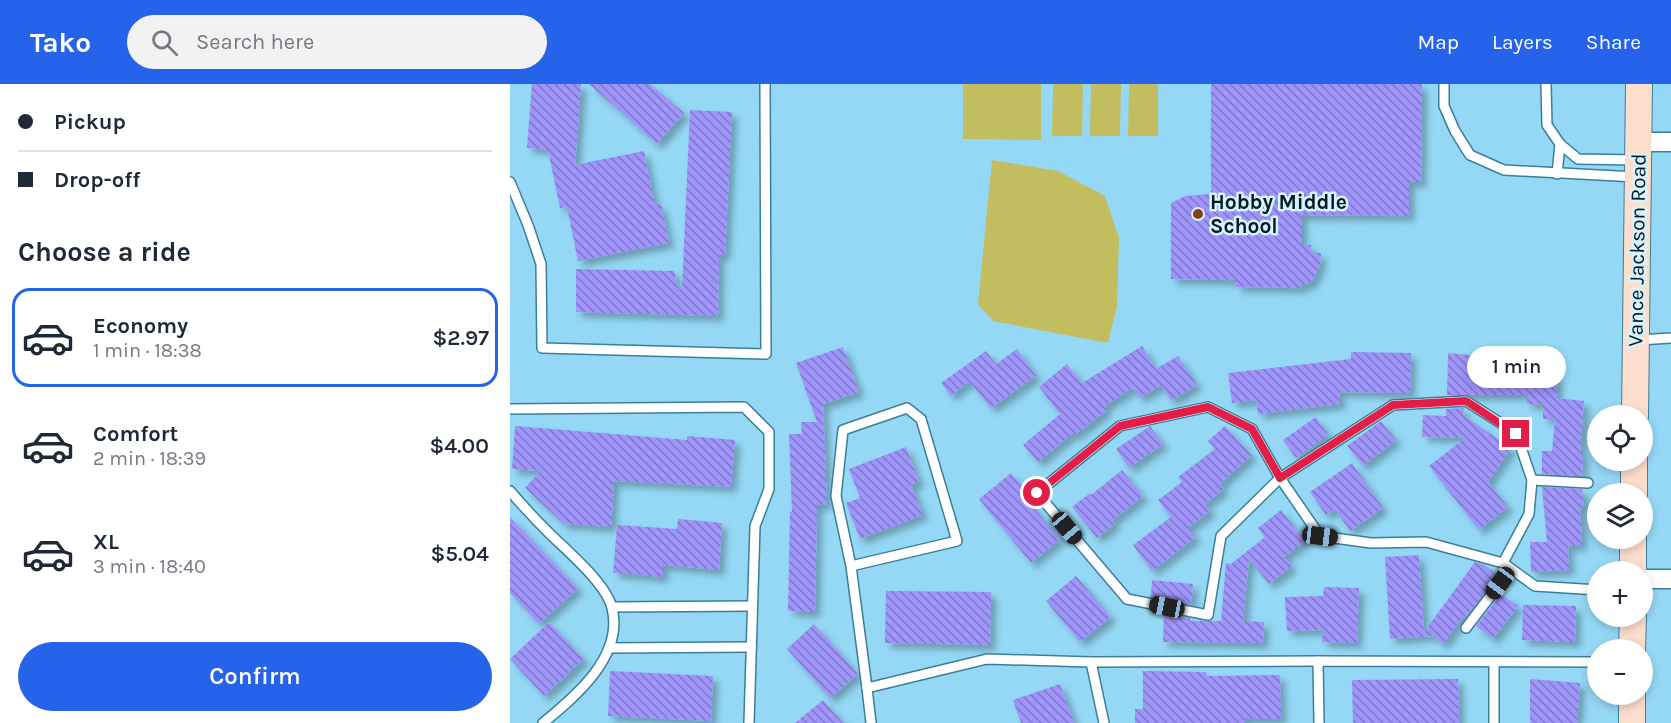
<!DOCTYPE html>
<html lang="en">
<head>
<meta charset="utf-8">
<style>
  body { margin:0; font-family:Karla,sans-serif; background:#f2f2f3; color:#1f2937; height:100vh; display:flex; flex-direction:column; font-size:22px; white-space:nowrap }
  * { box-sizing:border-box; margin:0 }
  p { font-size:20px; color:#747a83 }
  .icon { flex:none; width:33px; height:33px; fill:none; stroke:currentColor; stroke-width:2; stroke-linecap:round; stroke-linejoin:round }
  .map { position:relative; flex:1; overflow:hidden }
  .sheet { display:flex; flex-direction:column; background:#fff; width:510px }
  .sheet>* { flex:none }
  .hud { display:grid; align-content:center; height:132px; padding:0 18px; background:#fff }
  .tools { position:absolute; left:1077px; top:321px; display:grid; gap:12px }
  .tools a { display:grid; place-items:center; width:66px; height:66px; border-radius:50%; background:#fff; box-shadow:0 3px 9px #0003; font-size:30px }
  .end { position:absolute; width:27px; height:27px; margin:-14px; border:8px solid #e11d48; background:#fff; box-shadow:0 0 0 3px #fff }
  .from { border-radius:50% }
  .bubble { position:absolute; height:42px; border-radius:21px; background:#fff; box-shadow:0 3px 9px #0003; font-size:20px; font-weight:600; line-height:42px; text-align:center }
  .car { position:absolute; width:18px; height:36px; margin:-18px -9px; border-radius:8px; box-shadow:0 0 4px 2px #0007; background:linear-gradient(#222 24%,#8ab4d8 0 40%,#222 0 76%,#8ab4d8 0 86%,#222 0) }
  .hud b { display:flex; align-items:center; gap:21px; height:57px; font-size:22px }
  .hud b+b { border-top:2px solid #e0e1e3 }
  .hud i { width:15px; height:15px; background:#1f2937 }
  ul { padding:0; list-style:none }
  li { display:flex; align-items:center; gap:18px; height:99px; margin:0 12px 9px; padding:0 6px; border:3px solid transparent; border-radius:18px }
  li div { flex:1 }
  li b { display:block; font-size:22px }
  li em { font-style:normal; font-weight:600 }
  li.current { border-color:#2563eb }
  li>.icon { width:54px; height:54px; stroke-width:1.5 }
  h2 { padding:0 18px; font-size:27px; line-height:72px }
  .action { display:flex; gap:12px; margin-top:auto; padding:12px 18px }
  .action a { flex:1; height:69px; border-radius:36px; background:#2563eb; color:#fff; font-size:24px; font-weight:600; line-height:69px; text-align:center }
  header { display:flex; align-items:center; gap:36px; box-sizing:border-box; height:84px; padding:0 30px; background:#2563eb; color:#fff }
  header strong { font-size:28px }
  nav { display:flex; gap:33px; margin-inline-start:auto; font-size:21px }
  .search { width:420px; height:54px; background:#f2f2f3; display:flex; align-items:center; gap:15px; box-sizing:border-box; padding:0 21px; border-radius:33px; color:#747a83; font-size:22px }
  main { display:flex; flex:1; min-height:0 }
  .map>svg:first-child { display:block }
</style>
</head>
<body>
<header>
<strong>Tako</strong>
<div class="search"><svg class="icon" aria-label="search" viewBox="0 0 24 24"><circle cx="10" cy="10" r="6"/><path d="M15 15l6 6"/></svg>Search here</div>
<nav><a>Map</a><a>Layers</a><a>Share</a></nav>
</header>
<main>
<section class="sheet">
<div class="hud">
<b><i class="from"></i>Pickup</b>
<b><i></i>Drop-off</b>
</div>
<h2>Choose a ride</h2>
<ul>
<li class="current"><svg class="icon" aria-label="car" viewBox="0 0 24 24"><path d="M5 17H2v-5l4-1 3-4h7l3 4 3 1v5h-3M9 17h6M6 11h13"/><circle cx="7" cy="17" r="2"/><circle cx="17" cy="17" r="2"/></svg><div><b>Economy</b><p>1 min · 18:38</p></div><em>$2.97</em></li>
<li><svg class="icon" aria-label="car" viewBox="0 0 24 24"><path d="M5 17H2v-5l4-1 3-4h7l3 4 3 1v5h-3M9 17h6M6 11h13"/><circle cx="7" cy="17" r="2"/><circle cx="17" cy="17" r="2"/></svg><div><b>Comfort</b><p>2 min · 18:39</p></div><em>$4.00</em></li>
<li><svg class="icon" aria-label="car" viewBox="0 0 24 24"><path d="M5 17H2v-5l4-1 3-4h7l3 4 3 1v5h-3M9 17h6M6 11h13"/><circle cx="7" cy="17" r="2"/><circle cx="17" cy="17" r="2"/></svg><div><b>XL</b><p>3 min · 18:40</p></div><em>$5.04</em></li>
</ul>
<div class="action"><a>Confirm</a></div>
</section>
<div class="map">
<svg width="1161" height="639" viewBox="0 0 1161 639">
  <defs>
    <pattern id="building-back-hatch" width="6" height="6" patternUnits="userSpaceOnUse" patternTransform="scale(1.5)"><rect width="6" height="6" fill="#9e94f9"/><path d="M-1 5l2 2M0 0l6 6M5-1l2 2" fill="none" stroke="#7e78ca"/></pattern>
    <filter id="shadow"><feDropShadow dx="5.5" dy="5.5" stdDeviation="3" flood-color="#0004"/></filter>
  </defs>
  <rect width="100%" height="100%" fill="#94d8f5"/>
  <g fill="#c2be60">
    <polygon points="453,0 531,0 531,56 453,55"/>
    <polygon points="543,0 573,0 572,52 542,52"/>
    <polygon points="581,0 611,0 610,52 580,52"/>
    <polygon points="619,0 648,0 648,52 618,52"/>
    <polygon points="482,76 548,87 595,112 609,154 607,222 598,259 483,237 468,220"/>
  </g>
  <g fill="url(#building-back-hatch)" filter="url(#shadow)">
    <polygon points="22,0 71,0 65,81 134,67 145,121 151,120 159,159 68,177 57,123 50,124 38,66 17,64"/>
    <polygon points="79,0 140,0 174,29 147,60"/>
    <polygon points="701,0 912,0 911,98 899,98 899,132 792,131 792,161 801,161 801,169 811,169 810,181 804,194 800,200 792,200 792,204 726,203 726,196 661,195 661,119 675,112 701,110"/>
    <polygon points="180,26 222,28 215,171 209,171 208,232 66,228 66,185 164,187 168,205 172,205"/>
    <polygon points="632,262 646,285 668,272 687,301 661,317 651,301 630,314 623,304 594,322 597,326 565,351 563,349 528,378 513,361 550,330 529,303 557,280 572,299"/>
    <polygon points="333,263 349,308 313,320 317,420 307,421 305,528 278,527 280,428 282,428 279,350 292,350 291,338 307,338 286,279"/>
    <polygon points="507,265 526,292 481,324 459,297 441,312 431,299 476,267 486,280"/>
    <polygon points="841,268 901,269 900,309 829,308 830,320 748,330 746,316 722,319 718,289 841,275"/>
    <polygon points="938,269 1018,276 1018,292 1048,294 1046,314 1074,317 1070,368 1073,368 1072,392 1032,390 1032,367 1042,367 1045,335 1033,335 1033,316 1030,321 1017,320 1017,311 937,311"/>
    <polygon points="954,324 953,331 1001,364 978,398 998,423 969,446 919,382 955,354 912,353 913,331 936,332 936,325"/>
    <polygon points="806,333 818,351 786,374 773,356"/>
    <polygon points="871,337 886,356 853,382 837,362"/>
    <polygon points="5,342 177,356 177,352 225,356 221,403 104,397 101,443 54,440 15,404 30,387 2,385"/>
    <polygon points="640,342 653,360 619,384 606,365"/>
    <polygon points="715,342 742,371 710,400 714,405 695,420 700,427 678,444 686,453 642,487 623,461 661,433 648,416 672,398 668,393 705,365 698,357"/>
    <polygon points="396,363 409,398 401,401 413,431 350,455 336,419 350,414 339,385"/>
    <polygon points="842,379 873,424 840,447 825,425 816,431 800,408"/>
    <polygon points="612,386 633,412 602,437 605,440 587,454 562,423 580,409 581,411"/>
    <polygon points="501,389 520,412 517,415 550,455 521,479 469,415"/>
    <polygon points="1032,403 1072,405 1074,423 1070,423 1072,461 1058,462 1059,486 1021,488 1020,458 1037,458"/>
    <polygon points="771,426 795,457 774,473 782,482 759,500 739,475 733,537 754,538 753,559 653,558 654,529 680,534 680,537 711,537 716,479 721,480 755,453 748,444"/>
    <polygon points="0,433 68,504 29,540 0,509"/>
    <polygon points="168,435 212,439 209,486 153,481 153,493 103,489 107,441 167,445"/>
    <polygon points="909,471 914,548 965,478 974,481 985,489 977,500 980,502 955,534 953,533 933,560 923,552 880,555 875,473"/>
    <polygon points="566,492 601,533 570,558 536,517"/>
    <polygon points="642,496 683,500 681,521 641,513"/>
    <polygon points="814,503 849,504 847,559 812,558 813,546 777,547 775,513 813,512"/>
    <polygon points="376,507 481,508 480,561 375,559"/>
    <polygon points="991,510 1008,522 983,555 966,542"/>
    <polygon points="1013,521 1066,522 1065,558 1012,556"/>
    <polygon points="39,538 74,575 34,612 0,575"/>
    <polygon points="304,540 348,590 320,614 277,565"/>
    <polygon points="100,587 203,592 201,637 98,632"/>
    <polygon points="633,587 696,588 697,592 770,591 771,635 735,635 735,639 625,639 625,625 633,625"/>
    <polygon points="948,595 949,639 843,639 842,596"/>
    <polygon points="1020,595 1070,599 1067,639 1020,639"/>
    <polygon points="550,600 564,639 511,639 503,616"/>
    <polygon points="313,616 333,639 285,639"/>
  </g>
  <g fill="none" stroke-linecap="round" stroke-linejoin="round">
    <g stroke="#3b7e99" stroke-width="12">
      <g id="lane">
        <polyline points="934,0 934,22 945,47 960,71 994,86 1126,93"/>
        <polyline points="1036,0 1037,41 1050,60 1068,75 1126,76"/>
        <polyline points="1047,90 1050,60"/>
        <polyline points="0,98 18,141 31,180 32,264 256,270 255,0"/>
        <polyline points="1128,256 1161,254"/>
        <polygon points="698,323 742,345 770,394 711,452 698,531 617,515 527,409 610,342"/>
        <polyline points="0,325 234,323 259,348 259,405 245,442 239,639"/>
        <polyline points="1078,399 1022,396 1019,430 993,479 1025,502 1088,506"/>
        <path d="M0,407C12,421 25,435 38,448C56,466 96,499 102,524C114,572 66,612 33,639"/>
        <polyline points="993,479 916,458 861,459 810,452 770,394 883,321 956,317 1006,349 1022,396"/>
        <polyline points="341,482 326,412 333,346 397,324 411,335 447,457 341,482 357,604"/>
        <polyline points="102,523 242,522"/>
        <polyline points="956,544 1001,485"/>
        <polyline points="99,564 241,563"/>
        <polyline points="984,578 984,639"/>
        <polyline points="361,639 357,604 477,575 581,578"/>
        <polyline points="594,639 581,578 808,577"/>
        <polyline points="809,639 808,577 1088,578"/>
      </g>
    </g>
    <g stroke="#3b7e99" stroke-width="21">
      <g id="street">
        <polyline points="1129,58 1161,58"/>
        <polyline points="1132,495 1161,495"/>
      </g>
    </g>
    <g stroke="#3b7e99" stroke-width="28">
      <g id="secondary">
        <polyline points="1125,332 1129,0"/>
        <polyline points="1124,410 1124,376"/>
        <polyline points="1123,488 1123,454"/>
        <polyline points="1122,566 1123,532"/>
        <polyline points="1122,639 1122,610"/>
      </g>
    </g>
    <use href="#lane" stroke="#fff" stroke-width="9"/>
    <use href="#street" stroke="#fff" stroke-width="18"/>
    <use href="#secondary" stroke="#fdddcc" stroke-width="26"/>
  </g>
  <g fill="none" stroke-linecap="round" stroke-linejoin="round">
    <polyline stroke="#e11d48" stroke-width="8" points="527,409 610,342 698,323 742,345 770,394 883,321 956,317 1006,350"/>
  </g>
  <circle fill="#87411a" stroke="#d8f3fe" stroke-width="2" cx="688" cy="130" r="6"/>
  <g text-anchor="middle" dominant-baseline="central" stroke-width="5" stroke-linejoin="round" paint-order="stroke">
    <g font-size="21" font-weight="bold" fill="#011c27" stroke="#d8f3fe" text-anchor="start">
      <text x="700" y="118">Hobby Middle<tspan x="700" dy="24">School</tspan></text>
    </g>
    <g font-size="21" fill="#011c27" stroke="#d8f3fe">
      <text transform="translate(1127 166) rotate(-89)">Vance Jackson Road</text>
    </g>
  </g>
</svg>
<div class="tools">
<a><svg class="icon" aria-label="locate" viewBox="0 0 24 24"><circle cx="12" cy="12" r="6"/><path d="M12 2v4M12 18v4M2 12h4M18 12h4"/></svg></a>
<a><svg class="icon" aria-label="layers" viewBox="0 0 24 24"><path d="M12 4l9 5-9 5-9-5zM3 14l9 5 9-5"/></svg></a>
<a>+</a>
<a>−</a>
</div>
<i class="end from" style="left:527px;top:409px"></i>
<i class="end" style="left:1006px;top:350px"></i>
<div class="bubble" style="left:957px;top:262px;width:99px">1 min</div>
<i class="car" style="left:557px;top:444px;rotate:140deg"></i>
<i class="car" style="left:810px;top:452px;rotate:97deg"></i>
<i class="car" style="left:990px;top:499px;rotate:217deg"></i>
<i class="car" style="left:657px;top:523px;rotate:281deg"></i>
</div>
</main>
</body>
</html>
